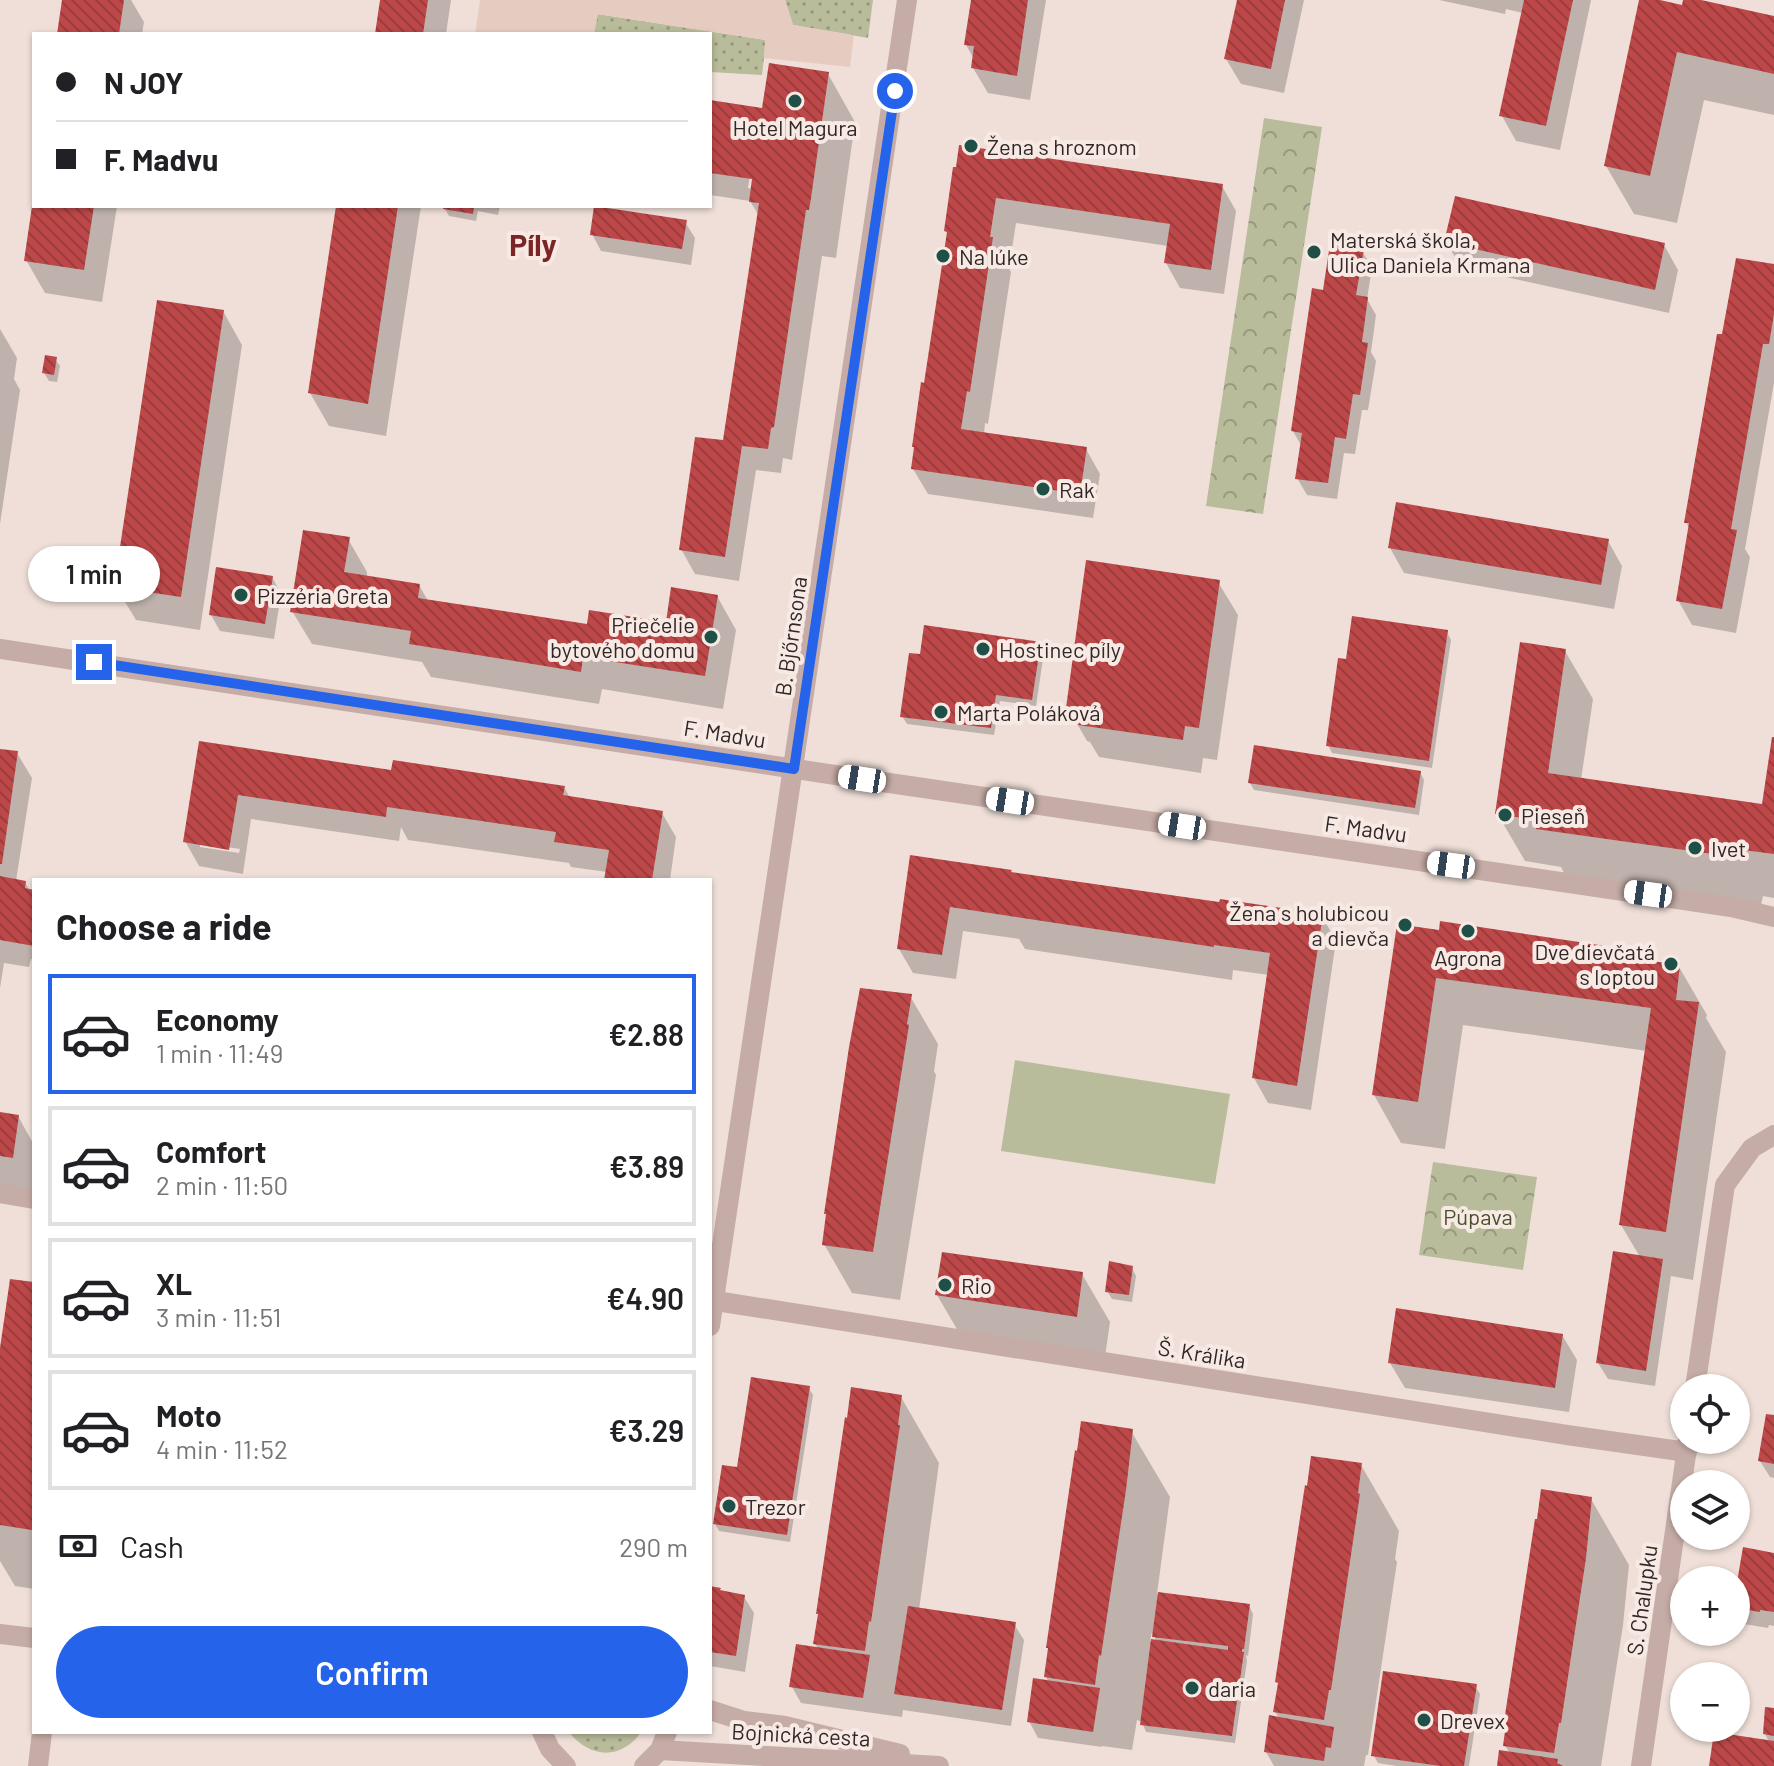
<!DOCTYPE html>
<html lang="en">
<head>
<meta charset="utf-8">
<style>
  body { margin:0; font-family:Barlow,sans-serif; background:#f6f6f6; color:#202124; height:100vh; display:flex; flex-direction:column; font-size:30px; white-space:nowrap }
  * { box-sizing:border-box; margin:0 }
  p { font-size:26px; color:#757577 }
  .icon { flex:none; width:44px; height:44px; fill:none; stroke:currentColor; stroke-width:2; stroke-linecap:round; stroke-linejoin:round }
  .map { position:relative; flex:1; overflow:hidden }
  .panel { position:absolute; left:32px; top:878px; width:680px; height:856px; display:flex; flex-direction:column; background:#fff; border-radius:0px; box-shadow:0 2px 6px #0004 }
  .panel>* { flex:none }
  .guide { position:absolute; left:32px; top:32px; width:680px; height:176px; border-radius:0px; box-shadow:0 2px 6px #0004; display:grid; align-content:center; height:176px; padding:0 24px; background:#fff }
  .tools { position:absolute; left:1670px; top:1374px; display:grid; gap:16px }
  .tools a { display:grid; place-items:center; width:80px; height:80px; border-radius:50%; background:#fff; box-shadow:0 2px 6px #0004; font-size:40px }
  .end { position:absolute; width:36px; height:36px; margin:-18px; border:10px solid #2563eb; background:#fff; box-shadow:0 0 0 4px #fff }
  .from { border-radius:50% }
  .bubble { position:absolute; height:56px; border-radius:28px; background:#fff; box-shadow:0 2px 6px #0004; font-size:26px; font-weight:600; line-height:56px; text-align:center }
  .car { position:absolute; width:24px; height:48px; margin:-24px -12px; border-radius:10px; box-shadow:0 0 6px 2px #0007; background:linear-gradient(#fff 24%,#345 0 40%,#fff 0 76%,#345 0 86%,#fff 0) }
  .guide b { display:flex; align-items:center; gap:28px; height:76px; font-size:30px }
  .guide b+b { border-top:2px solid #e0e0e0 }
  .guide i { width:20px; height:20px; background:#202124 }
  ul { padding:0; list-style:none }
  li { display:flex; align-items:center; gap:24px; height:120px; margin:0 16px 12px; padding:0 8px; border:4px solid #e0e0e0; border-radius:0px }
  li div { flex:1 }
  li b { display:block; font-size:30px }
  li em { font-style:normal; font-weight:600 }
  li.active { border-color:#2563eb }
  li>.icon { width:72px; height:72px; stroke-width:1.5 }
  h2 { padding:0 24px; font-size:36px; line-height:96px }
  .pay { display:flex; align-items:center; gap:20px; height:88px; padding:0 24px; font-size:30px }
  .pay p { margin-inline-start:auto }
  .button { display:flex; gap:16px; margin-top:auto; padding:16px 24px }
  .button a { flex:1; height:92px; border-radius:48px; background:#2563eb; color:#fff; font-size:32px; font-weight:600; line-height:92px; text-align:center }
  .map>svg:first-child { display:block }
</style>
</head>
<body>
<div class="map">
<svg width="1774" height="1766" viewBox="0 0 1774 1766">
  <defs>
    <pattern id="grass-dots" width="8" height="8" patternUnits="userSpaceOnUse" patternTransform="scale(2)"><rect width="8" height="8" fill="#b9bc9a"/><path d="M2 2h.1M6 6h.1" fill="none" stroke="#97997d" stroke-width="1.8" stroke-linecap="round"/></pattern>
    <pattern id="park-crowns" width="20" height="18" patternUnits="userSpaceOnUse" patternTransform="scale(2)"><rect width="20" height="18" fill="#b9bc9a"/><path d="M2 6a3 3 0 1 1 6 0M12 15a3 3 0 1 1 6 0" fill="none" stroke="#97997d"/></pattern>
    <pattern id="building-back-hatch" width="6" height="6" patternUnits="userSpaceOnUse" patternTransform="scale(2)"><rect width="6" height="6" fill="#bd4849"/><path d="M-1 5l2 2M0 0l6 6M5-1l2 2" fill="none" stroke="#9a3c3d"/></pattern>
  </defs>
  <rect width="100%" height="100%" fill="#efdfd8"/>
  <g fill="url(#grass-dots)">
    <polygon points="785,0 873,0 868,38 793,25"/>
    <polygon points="597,14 766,40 762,75 710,72 710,34 594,34"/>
    <path d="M569,1732H641C621,1761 589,1758 569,1732Z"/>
  </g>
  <g fill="url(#park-crowns)">
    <polygon points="1264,118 1322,127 1263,514 1206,506"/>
    <polygon points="1433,1162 1537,1177 1523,1270 1419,1255"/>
  </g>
  <polygon fill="#b9bc9a" points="1015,1060 1230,1094 1215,1184 1001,1151"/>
  <polygon fill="#e6ccc0" points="480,0 785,0 793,25 854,35 850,67 764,58 765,40 598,14 594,34 475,34"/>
  <g fill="#0003" fill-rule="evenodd">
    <polygon points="64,0 131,0 144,22 142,34 59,34"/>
    <polygon points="382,0 451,0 446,34 377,34"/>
    <polygon points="973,0 1046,0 1030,100 988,93 973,68 974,59 966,45"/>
    <polygon points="1239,0 1304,0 1284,93 1241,84 1226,59"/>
    <polygon points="1439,0 1591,0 1560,150 1516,141 1502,116 1523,13 1506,9 1505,14"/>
    <polygon points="1641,0 1651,0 1684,7 1685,0 1691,0 1774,18 1774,115 1704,100 1677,223 1634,214 1606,166"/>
    <path d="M828,74L855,122L836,258L822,256L792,460L783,458L781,473L756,470L739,581L695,574L681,549L725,442L759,216L750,201L710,195V102L764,110ZM757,129L752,189L748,188Z"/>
    <polygon points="955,169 1222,186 1236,211 1224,294 1180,288 1166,263 1168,246 1016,223 1009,268 1011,272 988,424 985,423 984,434 1086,449 1100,474 1093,518 928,494 913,469 948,235 946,231"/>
    <polygon points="34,205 117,206 102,302 45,293 26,260"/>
    <polygon points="338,206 421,206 386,436 329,426 310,393"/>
    <polygon points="446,206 500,206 498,215 478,211 476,221 449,216 445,209"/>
    <polygon points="685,222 695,238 691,265 601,251 592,234"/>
    <polygon points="1446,242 1664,245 1678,270 1669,313 1461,267"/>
    <polygon points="1362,251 1372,268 1367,299 1376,315 1371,352 1376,361 1368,410 1362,410 1355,454 1344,453 1337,499 1307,495 1297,478 1302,447 1293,431 1325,292"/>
    <polygon points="1774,266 1774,383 1745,549 1750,557 1736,633 1692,625 1678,600 1690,530 1686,522 1724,336"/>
    <polygon points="223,311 242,345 200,630 136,620 116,587"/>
    <polygon points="0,329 17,358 14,379 20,390 0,524"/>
    <polygon points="55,359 60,366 57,382 49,381 44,373"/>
    <polygon points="348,539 367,572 367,578 419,585 428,601 588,626 667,625 717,596 736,630 723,709 602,689 599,704 431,677 422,662 312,644 292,611"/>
    <polygon points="1608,541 1622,566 1614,609 1404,573 1390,548"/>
    <polygon points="272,577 281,594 274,639 220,631 211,615"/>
    <polygon points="1218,582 1238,615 1217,760 1203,758 1201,773 1099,757 1090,742 1087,741 1068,708"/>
    <polygon points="1447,632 1451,640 1432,768 1332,753 1328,745 1348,661"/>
    <polygon points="1040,644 1044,652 1036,706 1000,701 994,735 907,724 902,716"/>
    <polygon points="1565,651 1593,699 1581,780 1764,806 1774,739 1774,898 1763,896 1761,905 1566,877 1561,867 1525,861 1497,813"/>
    <path d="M200,744L393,777L564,787L570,798L662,813L676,837L670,880H606L607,872L571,867L569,863L408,840L401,827L399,841L251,819L243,874L199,866L185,841ZM200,843L240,849L239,853L200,847Z"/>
    <polygon points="0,751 17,753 32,778 16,881 25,882 30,891 34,892 34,960 31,959 29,967 4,963 0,988"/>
    <polygon points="1420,772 1424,780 1419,815 1254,790 1250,783"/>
    <polygon points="912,857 1011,874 1221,904 1322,916 1336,941 1311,1110 1268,1103 1254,1078 1269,975 1233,970 1232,980 1025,949 1019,939 963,931 956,979 913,973 899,949"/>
    <polygon points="1398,926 1638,952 1643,962 1679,967 1707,1015 1706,1018 1726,1052 1693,1280 1671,1276 1655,1386 1608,1379 1598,1363 1640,1257 1621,1225 1647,1051 1463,1025 1445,1149 1401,1143 1374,1095"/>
    <polygon points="910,996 938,1044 934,1071 936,1075 900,1300 852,1293 824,1244"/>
    <polygon points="0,1114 18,1116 34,1145 34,1205 0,1199"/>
    <polygon points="1132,1268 1136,1276 1132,1302 1112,1299 1107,1291"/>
    <polygon points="1082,1274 1110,1322 1104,1364 965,1343 937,1295"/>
    <polygon points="34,1284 34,1589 15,1586 0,1561 0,1362"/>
    <polygon points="1562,1335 1577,1360 1569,1412 1405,1388 1390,1363"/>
    <polygon points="808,1387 813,1395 790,1542 719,1531 715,1524"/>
    <polygon points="901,1397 939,1463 919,1610 1014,1624 1024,1640 1011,1726 903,1710 902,1717 801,1703 792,1687 819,1650 815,1644"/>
    <polygon points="1774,1417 1774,1478 1770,1477 1760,1461"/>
    <path d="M1131,1431L1170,1497L1157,1594L1249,1606L1253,1614L1248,1656L1246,1655L1247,1661L1235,1743L1146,1732L1142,1722L1137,1720L1132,1750L1102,1746V1747L1038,1738L1029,1721L1049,1683L1046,1677ZM1152,1632L1157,1642L1150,1641Z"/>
    <polygon points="1361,1465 1399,1531 1395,1559 1397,1562 1368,1755 1366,1755 1364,1766 1274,1766 1266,1752 1280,1719 1275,1712"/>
    <polygon points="1591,1499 1629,1565 1623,1625 1601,1766 1499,1766 1510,1754 1505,1745 1538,1521"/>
    <polygon points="1774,1555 1774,1626 1769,1625 1768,1628 1744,1624 1736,1610 1736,1600"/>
    <polygon points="710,1588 744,1597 754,1613 745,1672 710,1666"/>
    <polygon points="1475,1686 1480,1694 1469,1766 1397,1766 1378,1763 1374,1756"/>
    <polygon points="1774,1710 1774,1766 1711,1766 1769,1742 1765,1734"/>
  </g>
  <g fill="url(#building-back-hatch)">
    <polygon points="62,0 124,0 119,34 57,34"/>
    <polygon points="380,0 428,0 423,34 375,34"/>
    <polygon points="971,0 1028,0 1017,76 971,68 974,46 964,45"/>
    <polygon points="1237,0 1285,0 1271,69 1224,59"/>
    <polygon points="1524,0 1573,0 1546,126 1499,116"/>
    <polygon points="1639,0 1660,0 1682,5 1683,0 1701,0 1774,16 1774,74 1677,52 1650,176 1604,166"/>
    <polygon points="769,63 829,72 811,198 809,210 806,210 774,427 771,428 768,449 742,446 725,557 679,550 695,437 723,440 759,203 749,202 752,179 710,173 710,100 762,108"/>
    <polygon points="959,145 1223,184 1211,270 1164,263 1170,224 996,198 990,237 993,237 970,392 967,391 961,429 1087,447 1080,494 911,469 914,447 912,447 921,382 924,383 947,232 944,231 953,167 956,167"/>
    <polygon points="1455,196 1665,243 1655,290 1444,242"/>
    <polygon points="32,206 94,206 84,270 24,261"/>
    <polygon points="336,206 398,206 368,404 308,393"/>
    <polygon points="444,206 474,206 473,214 443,209"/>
    <polygon points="594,206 687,220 682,249 590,235"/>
    <polygon points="1330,244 1364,249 1356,295 1368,297 1362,342 1368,343 1360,395 1353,394 1346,439 1335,437 1328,483 1295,479 1302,433 1291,431 1312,288 1323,290"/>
    <polygon points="1736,258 1774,264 1774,314 1769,344 1763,344 1731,529 1737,530 1722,609 1676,601 1689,523 1684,523 1717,334 1722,334"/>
    <polygon points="157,300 224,310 181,597 114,587"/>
    <polygon points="45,355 57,357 54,375 42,373"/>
    <polygon points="1396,502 1609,539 1601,585 1388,548"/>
    <polygon points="303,530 350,537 344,572 420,584 418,598 510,612 587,624 589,610 666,622 671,587 718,595 705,676 583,657 581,672 545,666 409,644 411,631 290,612"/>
    <polygon points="1086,560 1220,580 1199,728 1185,726 1183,740 1078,725 1080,710 1066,708"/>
    <polygon points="216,567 273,576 265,624 209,615"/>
    <polygon points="1352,616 1448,630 1429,761 1326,746 1338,658 1346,659"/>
    <polygon points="924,625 1041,642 1032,700 996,695 991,728 900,717 909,653 920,654"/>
    <polygon points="1520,642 1566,649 1548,773 1762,804 1772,737 1774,737 1774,854 1736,849 1734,857 1536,829 1537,820 1495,814"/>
    <polygon points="199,741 391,770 393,760 565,786 563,795 663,811 652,880 604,880 609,850 554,842 556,832 387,807 386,817 238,795 229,850 183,842"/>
    <polygon points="1254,745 1421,771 1415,808 1248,783"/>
    <polygon points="0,749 18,751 2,864 0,864"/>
    <polygon points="910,855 1012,870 1011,872 1219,902 1220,899 1323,914 1297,1086 1252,1078 1270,953 1214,945 1214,947 950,907 942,955 897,949"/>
    <polygon points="0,876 26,881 25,888 34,890 34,946 0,940"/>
    <polygon points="1440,921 1639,951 1638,959 1680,965 1676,1000 1699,1002 1666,1232 1619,1225 1651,1008 1436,978 1418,1102 1372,1095 1397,924 1439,930"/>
    <polygon points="860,988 912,994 907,1024 909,1025 873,1252 822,1245 826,1214 824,1214 849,1047"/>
    <polygon points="0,1112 19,1115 13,1158 0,1156"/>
    <polygon points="1613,1251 1663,1259 1646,1371 1596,1363"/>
    <polygon points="942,1252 1083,1272 1077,1317 935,1295"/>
    <polygon points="1109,1261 1133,1266 1129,1295 1105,1292"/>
    <polygon points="10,1279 34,1282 34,1517 32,1530 0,1525 0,1348"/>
    <polygon points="1396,1308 1563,1334 1555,1388 1388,1363"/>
    <polygon points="751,1377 810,1386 787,1535 713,1524 722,1465 737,1467"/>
    <polygon points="851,1387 902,1395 898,1425 900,1425 871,1622 869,1621 865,1651 813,1644 818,1614 816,1614 845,1417 847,1418"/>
    <polygon points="1766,1414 1774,1415 1774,1464 1758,1461"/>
    <polygon points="1081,1421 1133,1429 1126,1490 1101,1656 1099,1655 1095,1685 1044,1677 1048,1648 1046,1648 1075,1450 1077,1451"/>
    <polygon points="1311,1456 1362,1463 1358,1493 1360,1494 1331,1690 1329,1690 1324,1720 1273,1712 1278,1683 1275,1682 1305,1485 1307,1486"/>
    <polygon points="1541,1489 1592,1497 1586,1558 1561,1723 1559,1723 1554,1753 1503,1746 1507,1716 1505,1715 1535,1519 1537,1519"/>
    <polygon points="1743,1547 1774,1553 1774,1612 1760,1610 1760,1612 1736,1608 1736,1588"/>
    <polygon points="710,1586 721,1588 720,1590 745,1595 736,1656 710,1652"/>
    <polygon points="1158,1592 1250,1604 1244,1649 1242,1649 1242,1652 1244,1652 1232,1736 1140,1725 1151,1639 1228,1650 1228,1646 1152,1637"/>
    <polygon points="908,1606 1016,1622 1002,1710 894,1694"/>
    <polygon points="796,1644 870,1655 863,1698 789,1687"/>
    <polygon points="1383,1671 1477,1684 1464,1766 1440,1766 1371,1756"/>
    <polygon points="1033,1678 1100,1688 1093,1732 1027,1722"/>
    <polygon points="1765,1707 1774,1708 1774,1736 1763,1734"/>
    <polygon points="1269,1715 1334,1727 1331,1748 1326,1747 1324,1761 1264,1752"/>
    <polygon points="1714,1732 1774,1741 1774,1766 1709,1766"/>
    <polygon points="1499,1750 1558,1759 1557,1763 1563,1766 1497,1766"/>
  </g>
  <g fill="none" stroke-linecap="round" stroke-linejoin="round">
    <g stroke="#c6aca6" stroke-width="20">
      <polyline points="0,649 862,779 1731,907 1774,917"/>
      <polyline points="0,1193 34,1199"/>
      <polyline points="710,1300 1567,1435 1687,1452"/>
      <polyline points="710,1326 907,0"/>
      <polyline points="1695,1388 1725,1185 1752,1148 1774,1135"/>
      <polyline points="0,1634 34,1638"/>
      <polyline points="710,1710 744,1721 785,1726 900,1754"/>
      <polyline points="542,1732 550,1749 566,1766"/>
      <polyline points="660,1750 939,1766"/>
      <polyline points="38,1766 42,1732"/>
      <polyline points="644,1766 660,1750 667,1732"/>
      <polyline points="1641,1766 1688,1441"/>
    </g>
  </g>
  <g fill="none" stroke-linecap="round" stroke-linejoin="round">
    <polyline stroke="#2563eb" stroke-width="10" points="94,662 794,769 895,91"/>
  </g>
  <g fill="#1f5047" stroke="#f7eae4" stroke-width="3">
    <circle cx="795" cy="101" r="8"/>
    <circle cx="971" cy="146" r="8"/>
    <circle cx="1314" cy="252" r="8"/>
    <circle cx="943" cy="256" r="8"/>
    <circle cx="1043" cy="489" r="8"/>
    <circle cx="241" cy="595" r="8"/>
    <circle cx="711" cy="637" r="8"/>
    <circle cx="983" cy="649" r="8"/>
    <circle cx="941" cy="712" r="8"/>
    <circle cx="1505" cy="815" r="8"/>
    <circle cx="1695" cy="848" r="8"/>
    <circle cx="1405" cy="925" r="8"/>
    <circle cx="1468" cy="931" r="8"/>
    <circle cx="1671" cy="964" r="8"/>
    <circle cx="945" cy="1285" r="8"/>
    <circle cx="729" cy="1506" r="8"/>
    <circle cx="1192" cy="1688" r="8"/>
    <circle cx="1424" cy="1720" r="8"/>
  </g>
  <g text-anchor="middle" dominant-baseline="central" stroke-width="8" stroke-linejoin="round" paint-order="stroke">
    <g font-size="22" fill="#322726" stroke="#f7eae4" text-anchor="start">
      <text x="795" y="127" text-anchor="middle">Hotel Magura</text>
      <text x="987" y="146">Žena s hroznom</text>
      <text x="1330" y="239">Materská škola,<tspan x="1330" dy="25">Ulica Daniela Krmana</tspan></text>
      <text x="959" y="256">Na lúke</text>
      <text x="1059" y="489">Rak</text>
      <text x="257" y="595">Pizzéria Greta</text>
      <text x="695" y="624" text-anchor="end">Priečelie<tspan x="695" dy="25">bytového domu</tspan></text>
      <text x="999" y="649">Hostinec píly</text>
      <text x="957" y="712">Marta Poláková</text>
      <text x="1521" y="815">Pieseň</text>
      <text x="1711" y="848">Ivet</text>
      <text x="1389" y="912" text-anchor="end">Žena s holubicou<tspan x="1389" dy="25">a dievča</tspan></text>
      <text x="1655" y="951" text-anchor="end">Dve dievčatá<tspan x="1655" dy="25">s loptou</tspan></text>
      <text x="1468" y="957" text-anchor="middle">Agrona</text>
      <text x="961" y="1285">Rio</text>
      <text x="745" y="1506">Trezor</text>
      <text x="1208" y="1688">daria</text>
      <text x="1440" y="1720">Drevex</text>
    </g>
    <g font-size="22" fill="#322726" stroke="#f7eae4">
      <text transform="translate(790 636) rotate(-82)">B. Bjőrnsona</text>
      <text transform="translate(725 733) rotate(9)">F. Madvu</text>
      <text transform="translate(1366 828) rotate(8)">F. Madvu</text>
      <text transform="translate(1202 1353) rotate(9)">Š. Králika</text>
      <text transform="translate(1641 1600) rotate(-82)">S. Chalupku</text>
      <text transform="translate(801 1734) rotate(3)">Bojnická cesta</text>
    </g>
    <g font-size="22" fill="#4a4f2c" stroke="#f7eae4">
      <text x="1478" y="1216">Púpava</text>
    </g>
    <g font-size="30" font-weight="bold" fill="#7b2526" stroke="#f7eae4">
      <text x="533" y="244">Píly</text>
    </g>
  </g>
</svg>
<div class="tools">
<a><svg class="icon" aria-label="locate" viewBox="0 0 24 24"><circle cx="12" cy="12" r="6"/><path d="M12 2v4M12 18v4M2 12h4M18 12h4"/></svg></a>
<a><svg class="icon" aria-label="layers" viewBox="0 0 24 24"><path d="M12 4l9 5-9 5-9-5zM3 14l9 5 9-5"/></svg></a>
<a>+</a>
<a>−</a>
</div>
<i class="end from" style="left:895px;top:91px"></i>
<i class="end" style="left:94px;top:662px"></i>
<div class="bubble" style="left:28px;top:546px;width:132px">1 min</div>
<i class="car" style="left:862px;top:779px;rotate:279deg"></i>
<i class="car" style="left:1010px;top:801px;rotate:279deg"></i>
<i class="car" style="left:1182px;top:826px;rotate:279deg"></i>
<i class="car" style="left:1451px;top:865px;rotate:278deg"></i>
<i class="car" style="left:1648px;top:894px;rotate:278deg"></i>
<div class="guide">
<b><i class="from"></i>N JOY</b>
<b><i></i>F. Madvu</b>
</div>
<section class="panel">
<h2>Choose a ride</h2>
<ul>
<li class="active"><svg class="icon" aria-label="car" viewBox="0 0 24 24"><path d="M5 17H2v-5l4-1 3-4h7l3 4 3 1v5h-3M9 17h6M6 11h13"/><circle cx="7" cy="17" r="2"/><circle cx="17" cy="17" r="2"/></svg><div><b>Economy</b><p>1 min · 11:49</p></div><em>€2.88</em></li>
<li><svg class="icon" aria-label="car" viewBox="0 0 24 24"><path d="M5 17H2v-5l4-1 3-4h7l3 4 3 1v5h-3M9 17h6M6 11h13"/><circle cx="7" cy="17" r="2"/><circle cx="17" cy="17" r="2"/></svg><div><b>Comfort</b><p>2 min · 11:50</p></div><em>€3.89</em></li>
<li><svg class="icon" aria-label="car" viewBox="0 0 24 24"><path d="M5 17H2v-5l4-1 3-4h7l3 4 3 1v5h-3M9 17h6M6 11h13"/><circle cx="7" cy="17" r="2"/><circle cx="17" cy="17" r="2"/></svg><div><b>XL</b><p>3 min · 11:51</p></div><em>€4.90</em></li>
<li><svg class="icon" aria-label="car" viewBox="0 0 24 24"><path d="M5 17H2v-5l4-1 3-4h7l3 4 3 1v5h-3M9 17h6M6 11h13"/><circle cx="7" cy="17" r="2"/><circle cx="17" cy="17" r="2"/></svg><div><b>Moto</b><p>4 min · 11:52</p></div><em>€3.29</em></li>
</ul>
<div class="pay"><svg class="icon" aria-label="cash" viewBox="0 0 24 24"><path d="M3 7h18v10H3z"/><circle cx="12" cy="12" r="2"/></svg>Cash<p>290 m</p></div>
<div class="button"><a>Confirm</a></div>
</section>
</div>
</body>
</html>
